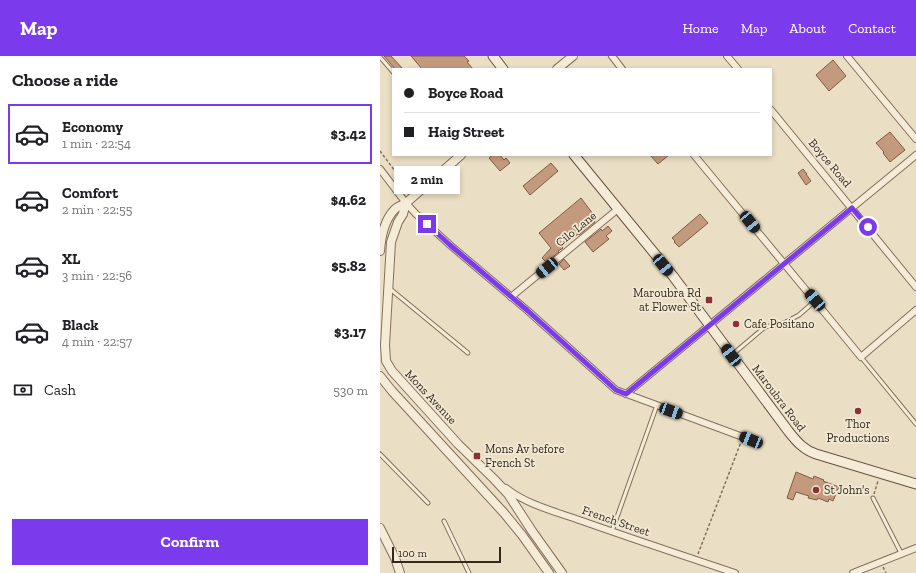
<!DOCTYPE html>
<html lang="en">
<head>
<meta charset="utf-8">
<style>
  body { margin:0; font-family:"Zilla Slab",serif; background:#f2f2f2; color:#202124; height:100vh; display:flex; flex-direction:column; font-size:15px; white-space:nowrap }
  * { box-sizing:border-box; margin:0 }
  p { font-size:13px; color:#757577 }
  .icon { flex:none; width:22px; height:22px; fill:none; stroke:currentColor; stroke-width:2; stroke-linecap:round; stroke-linejoin:round }
  .map { position:relative; flex:1; overflow:hidden }
  .details { display:flex; flex-direction:column; background:#fff; width:380px }
  .details>* { flex:none }
  .banner { position:absolute; left:12px; top:12px; width:380px; height:88px; border-radius:0px; box-shadow:0 2px 6px #0003; display:grid; align-content:center; height:88px; padding:0 12px; background:#fff }
  .scale { position:absolute; left:12px; bottom:10px; width:109px; box-sizing:border-box; padding-left:4px; border:2px solid #34291f; border-top:0; font-size:11px; line-height:14px; white-space:nowrap; color:#34291f; -webkit-text-stroke:3px #f2e9d3; paint-order:stroke }
  .end { position:absolute; width:18px; height:18px; margin:-9px; border:5px solid #7c3aed; background:#fff; box-shadow:0 0 0 2px #fff }
  .from { border-radius:50% }
  .bubble { position:absolute; height:28px; border-radius:0px; background:#fff; box-shadow:0 2px 6px #0003; font-size:13px; font-weight:800; line-height:28px; text-align:center }
  .car { position:absolute; width:12px; height:24px; margin:-12px -6px; border-radius:5px; box-shadow:0 0 3px 1px #0007; background:linear-gradient(#222 24%,#8ab4d8 0 40%,#222 0 76%,#8ab4d8 0 86%,#222 0) }
  .banner b { display:flex; align-items:center; gap:14px; height:38px; font-size:15px }
  .banner b+b { border-top:1px solid #e0e0e0 }
  .banner i { width:10px; height:10px; background:#202124 }
  ul { padding:0; list-style:none }
  li { display:flex; align-items:center; gap:12px; height:60px; margin:0 8px 6px; padding:0 4px; border:2px solid transparent; border-radius:0px }
  li div { flex:1 }
  li b { display:block; font-size:15px }
  li em { font-style:normal; font-weight:800 }
  li.current { border-color:#7c3aed }
  li>.icon { width:36px; height:36px; stroke-width:1.5 }
  h2 { padding:0 12px; font-size:18px; line-height:48px }
  .pay { display:flex; align-items:center; gap:10px; height:44px; padding:0 12px; font-size:15px }
  .pay p { margin-inline-start:auto }
  .cta { display:flex; gap:8px; margin-top:auto; padding:8px 12px }
  .cta a { flex:1; height:46px; border-radius:0px; background:#7c3aed; color:#fff; font-size:16px; font-weight:800; line-height:46px; text-align:center }
  header { display:flex; align-items:center; gap:24px; box-sizing:border-box; height:56px; padding:0 20px; background:#7c3aed; color:#fff }
  header strong { font-size:19px }
  nav { display:flex; gap:22px; margin-inline-start:auto; font-size:14px }
  main { display:flex; flex:1; min-height:0 }
  .map>svg:first-child { display:block }
</style>
</head>
<body>
<header>
<strong>Map</strong>
<nav><a>Home</a><a>Map</a><a>About</a><a>Contact</a></nav>
</header>
<main>
<section class="details">
<h2>Choose a ride</h2>
<ul>
<li class="current"><svg class="icon" aria-label="car" viewBox="0 0 24 24"><path d="M5 17H2v-5l4-1 3-4h7l3 4 3 1v5h-3M9 17h6M6 11h13"/><circle cx="7" cy="17" r="2"/><circle cx="17" cy="17" r="2"/></svg><div><b>Economy</b><p>1 min · 22:54</p></div><em>$3.42</em></li>
<li><svg class="icon" aria-label="car" viewBox="0 0 24 24"><path d="M5 17H2v-5l4-1 3-4h7l3 4 3 1v5h-3M9 17h6M6 11h13"/><circle cx="7" cy="17" r="2"/><circle cx="17" cy="17" r="2"/></svg><div><b>Comfort</b><p>2 min · 22:55</p></div><em>$4.62</em></li>
<li><svg class="icon" aria-label="car" viewBox="0 0 24 24"><path d="M5 17H2v-5l4-1 3-4h7l3 4 3 1v5h-3M9 17h6M6 11h13"/><circle cx="7" cy="17" r="2"/><circle cx="17" cy="17" r="2"/></svg><div><b>XL</b><p>3 min · 22:56</p></div><em>$5.82</em></li>
<li><svg class="icon" aria-label="car" viewBox="0 0 24 24"><path d="M5 17H2v-5l4-1 3-4h7l3 4 3 1v5h-3M9 17h6M6 11h13"/><circle cx="7" cy="17" r="2"/><circle cx="17" cy="17" r="2"/></svg><div><b>Black</b><p>4 min · 22:57</p></div><em>$3.17</em></li>
</ul>
<div class="pay"><svg class="icon" aria-label="cash" viewBox="0 0 24 24"><path d="M3 7h18v10H3z"/><circle cx="12" cy="12" r="2"/></svg>Cash<p>530 m</p></div>
<div class="cta"><a>Confirm</a></div>
</section>
<div class="map">
<svg width="536" height="517" viewBox="0 0 536 517">
  <rect width="100%" height="100%" fill="#eadec4"/>
  <g fill="#c49a7e" stroke="#805b44">
    <polygon points="4,0 11,0 23,13 15,13"/>
    <polygon points="31,0 84,0 89,5 87,6 93,13 42,13"/>
    <polygon points="453,4 466,20 449,35 436,19"/>
    <polygon points="510,76 525,94 510,106 503,97 504,96 496,87"/>
    <polygon points="113,99 120,99 124,104 126,102 130,107 120,115 109,102"/>
    <polygon points="270,99 289,99 278,108"/>
    <polygon points="171,107 178,115 150,139 143,130"/>
    <polygon points="423,113 427,118 426,118 431,125 426,129 418,117"/>
    <polygon points="201,142 216,162 214,165 215,166 199,179 198,178 182,191 183,192 178,195 179,196 166,206 162,202 171,192 159,177"/>
    <polygon points="320,158 328,167 299,191 294,186 295,185 292,182"/>
    <polygon points="228,170 232,175 226,180 229,183 213,196 205,186 221,173 222,175"/>
    <polygon points="184,203 190,210 184,214 179,208"/>
    <polygon points="416,416 433,423 434,420 444,424 443,425 459,431 453,445 449,443 448,446 438,442 437,444 428,442 429,440 416,436 413,444 407,442"/>
  </g>
  <g fill="none" stroke-linecap="round" stroke-linejoin="round">
    <g stroke="#83705c" stroke-width="5">
      <g id="service">
        <polyline points="0,1 13,16"/>
        <polyline points="9,232 88,297"/>
        <polyline points="353,298 385,271 404,267 419,259 435,245"/>
        <polyline points="481,301 536,368"/>
        <polyline points="0,398 48,447"/>
        <polyline points="493,442 521,497"/>
        <polyline points="64,465 89,517"/>
        <polyline points="232,475 277,349"/>
      </g>
    </g>
    <g stroke="#83705c" stroke-width="8">
      <g id="minor">
        <polyline points="232,0 242,13"/>
        <polyline points="347,0 358,13"/>
        <polyline points="467,0 536,83"/>
        <polyline points="391,54 536,231"/>
        <polyline points="314,99 435,245 481,301 536,254"/>
        <polyline points="0,113 26,147 36,158 70,189 148,255 236,334 379,387"/>
        <polyline points="131,241 238,153"/>
        <polyline points="246,338 536,99"/>
        <path d="M126,432C147,449 177,456 202,465C253,483 304,500 355,517"/>
        <polyline points="473,517 536,492"/>
      </g>
    </g>
    <g stroke="#83705c" stroke-width="10">
      <g id="tertiary">
        <polyline points="177,13 193,0"/>
        <polyline points="26,147 23,158 18,166 11,186 5,289 6,305 12,315 78,388 114,423 128,438 152,475 182,517"/>
        <path d="M0,195C1,181 4,164 15,153C18,150 23,149 26,147L81,99"/>
        <polyline points="0,320 12,335 124,457 142,479 169,517"/>
        <polyline points="0,472 15,502 20,517"/>
      </g>
    </g>
    <g stroke="#655240" stroke-width="11">
      <g id="secondary">
        <polyline points="113,0 123,13"/>
        <path d="M194,99L293,220L409,376C417,386 424,394 436,398L536,428"/>
      </g>
    </g>
    <g stroke="#83705c" stroke-width="1.5" stroke-dasharray="3 2" stroke-linecap="butt">
      <polyline points="0,95 24,127"/>
      <polyline points="494,438 498,425"/>
      <polyline points="318,498 361,386"/>
      <polyline points="503,511 506,517"/>
    </g>
    <use href="#service" stroke="#f5ecd7" stroke-width="3"/>
    <use href="#minor" stroke="#f5ecd7" stroke-width="6"/>
    <use href="#tertiary" stroke="#f5ecd7" stroke-width="8"/>
    <use href="#secondary" stroke="#f5ecd7" stroke-width="9"/>
  </g>
  <g fill="none" stroke-linecap="round" stroke-linejoin="round">
    <polyline stroke="#7c3aed" stroke-width="5" points="47,168 70,189 148,255 236,334 246,338 472,152 488,171"/>
  </g>
  <g fill="#8c3234" stroke="#f2e9d3" stroke-width="1.5">
    <rect x="325" y="240" width="8" height="8" rx="2"/>
    <circle cx="356" cy="268" r="4"/>
    <circle cx="478" cy="355" r="4"/>
    <rect x="93" y="396" width="8" height="8" rx="2"/>
    <circle cx="436" cy="434" r="4"/>
  </g>
  <g text-anchor="middle" dominant-baseline="central" stroke-width="3.5" stroke-linejoin="round" paint-order="stroke">
    <g font-size="12" fill="#34291f" stroke="#f2e9d3">
      <text transform="translate(450 107) rotate(50)">Boyce Road</text>
      <text transform="translate(196 173) rotate(-39)">Cilo Lane</text>
      <text transform="translate(51 341) rotate(47)">Mons Avenue</text>
      <text transform="translate(399 342) rotate(53)">Maroubra Road</text>
      <text transform="translate(236 465) rotate(19)">French Street</text>
    </g>
    <g font-size="12" fill="#34291f" stroke="#f2e9d3" text-anchor="start">
      <text x="321" y="237" text-anchor="end">Maroubra Rd<tspan x="321" dy="14">at Flower St</tspan></text>
      <text x="364" y="268">Cafe Positano</text>
      <text x="478" y="368" text-anchor="middle">Thor<tspan x="478" dy="14">Productions</tspan></text>
      <text x="105" y="393">Mons Av before<tspan x="105" dy="14">French St</tspan></text>
      <text x="444" y="434">St John's</text>
    </g>
  </g>
</svg>
<div class="scale">100 m</div>
<i class="end from" style="left:488px;top:171px"></i>
<i class="end" style="left:47px;top:168px"></i>
<div class="bubble" style="left:14px;top:110px;width:66px">2 min</div>
<i class="car" style="left:370px;top:166px;rotate:141deg"></i>
<i class="car" style="left:283px;top:209px;rotate:141deg"></i>
<i class="car" style="left:167px;top:212px;rotate:231deg"></i>
<i class="car" style="left:435px;top:244px;rotate:320deg"></i>
<i class="car" style="left:351px;top:299px;rotate:323deg"></i>
<i class="car" style="left:291px;top:355px;rotate:110deg"></i>
<i class="car" style="left:371px;top:384px;rotate:292deg"></i>
<div class="banner">
<b><i class="from"></i>Boyce Road</b>
<b><i></i>Haig Street</b>
</div>
</div>
</main>
</body>
</html>
